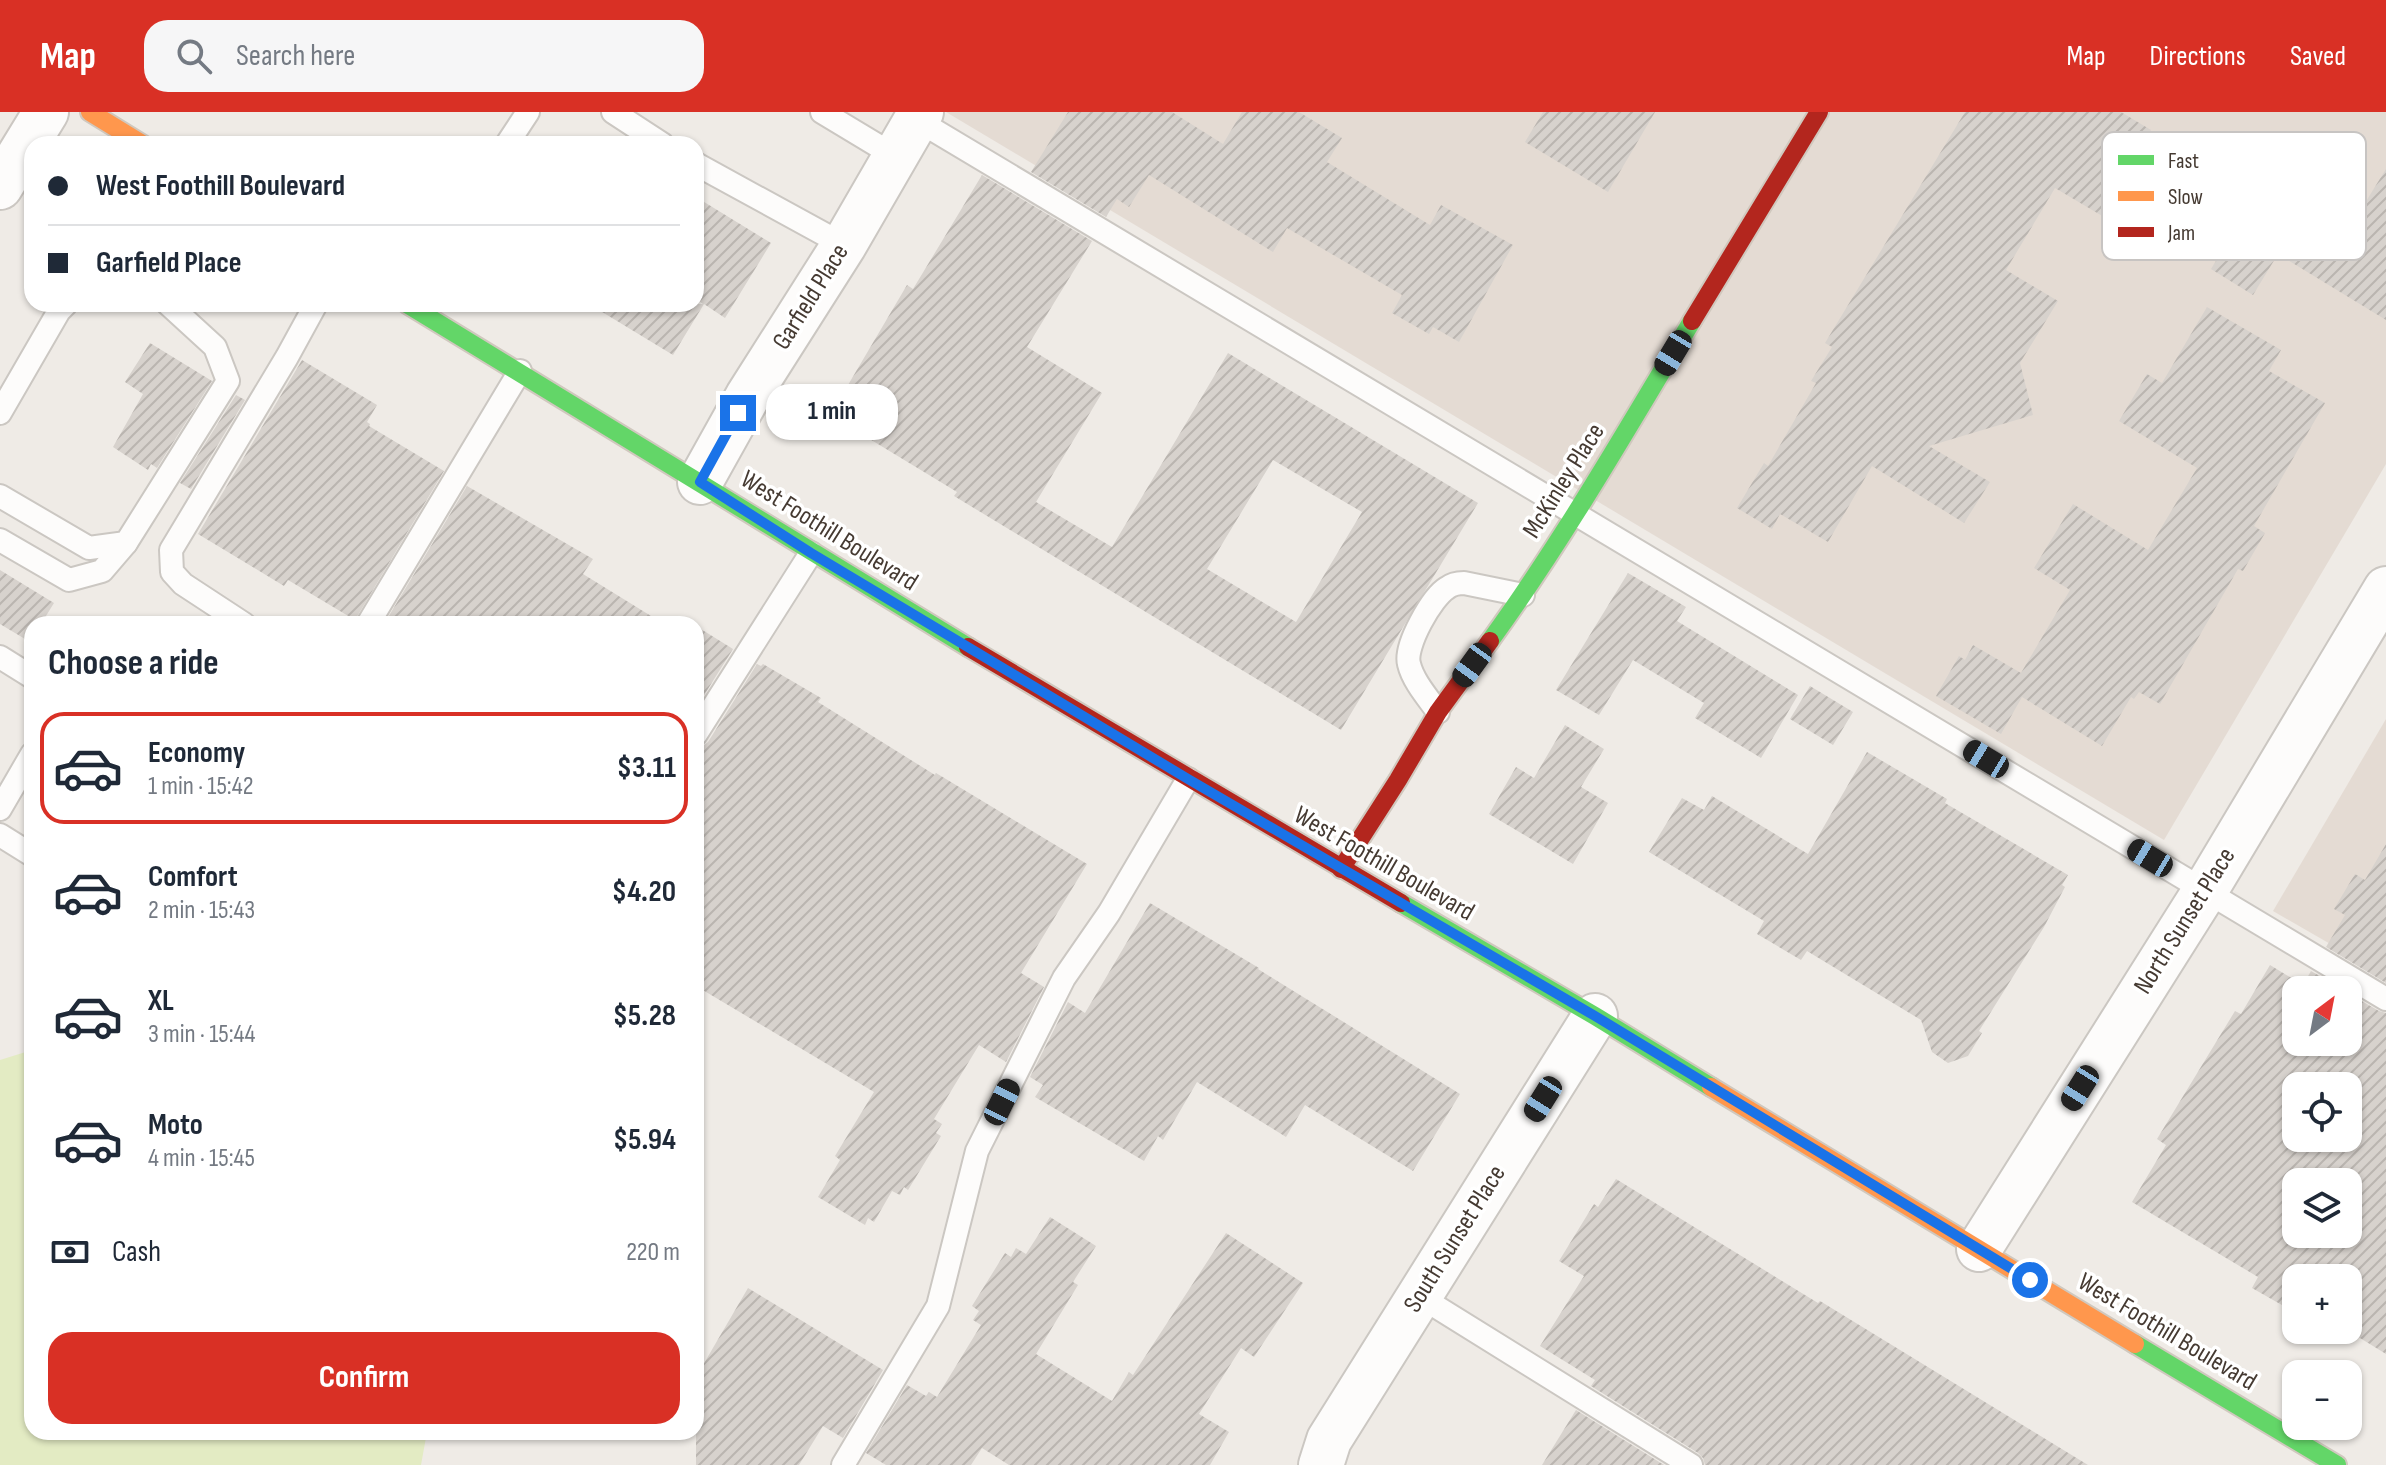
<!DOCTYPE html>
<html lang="en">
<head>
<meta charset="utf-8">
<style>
  body { margin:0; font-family:"Sofia Sans Condensed",sans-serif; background:#f6f6f7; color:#1f2937; height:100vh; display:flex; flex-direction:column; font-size:30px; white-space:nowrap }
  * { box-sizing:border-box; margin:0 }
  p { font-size:26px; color:#747a83 }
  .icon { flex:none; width:44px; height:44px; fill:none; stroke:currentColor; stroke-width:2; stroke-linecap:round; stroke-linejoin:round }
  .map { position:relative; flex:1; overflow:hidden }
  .drawer { position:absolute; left:24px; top:504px; width:680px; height:824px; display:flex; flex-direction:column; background:#fff; border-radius:24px; box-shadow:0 2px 6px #0004 }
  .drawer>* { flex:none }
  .banner { position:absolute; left:24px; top:24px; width:680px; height:176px; border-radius:24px; box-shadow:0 2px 6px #0004; display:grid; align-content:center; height:176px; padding:0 24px; background:#fff }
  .needle { width:52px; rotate:32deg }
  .buttons { position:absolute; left:2282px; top:864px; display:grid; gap:16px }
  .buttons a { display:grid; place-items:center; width:80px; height:80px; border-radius:16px; background:#fff; box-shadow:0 2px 6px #0004; font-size:40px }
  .end { position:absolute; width:36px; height:36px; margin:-18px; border:10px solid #1a73e8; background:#fff; box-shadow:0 0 0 4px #fff }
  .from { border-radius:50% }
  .bubble { position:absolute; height:56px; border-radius:24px; background:#fff; box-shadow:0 2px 6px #0004; font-size:26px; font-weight:700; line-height:56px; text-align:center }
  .car { position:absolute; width:24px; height:48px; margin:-24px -12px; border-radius:10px; box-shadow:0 0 6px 2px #0007; background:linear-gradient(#222 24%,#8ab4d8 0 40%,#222 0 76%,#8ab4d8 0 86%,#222 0) }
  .banner b { display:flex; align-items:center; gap:28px; height:76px; font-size:30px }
  .banner b+b { border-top:2px solid #e0e1e3 }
  .banner i { width:20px; height:20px; background:#1f2937 }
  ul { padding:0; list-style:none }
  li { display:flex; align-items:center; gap:24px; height:112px; margin:0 16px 12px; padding:0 8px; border:4px solid transparent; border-radius:24px }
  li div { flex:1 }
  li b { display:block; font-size:30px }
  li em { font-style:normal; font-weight:700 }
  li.active { border-color:#d93025 }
  li>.icon { width:72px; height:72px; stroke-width:1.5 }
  h2 { padding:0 24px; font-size:36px; line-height:96px }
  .pay { display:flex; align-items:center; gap:20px; height:88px; padding:0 24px; font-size:30px }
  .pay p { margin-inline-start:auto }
  .cta { display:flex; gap:16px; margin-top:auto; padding:16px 24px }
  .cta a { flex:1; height:92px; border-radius:24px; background:#d93025; color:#fff; font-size:32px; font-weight:700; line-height:92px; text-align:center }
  header { display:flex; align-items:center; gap:48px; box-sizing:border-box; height:112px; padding:0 40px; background:#d93025; color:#fff }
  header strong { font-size:38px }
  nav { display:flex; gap:44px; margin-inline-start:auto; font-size:28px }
  .search { width:560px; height:72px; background:#f6f6f7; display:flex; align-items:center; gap:20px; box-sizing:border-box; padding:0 28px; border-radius:24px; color:#747a83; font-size:30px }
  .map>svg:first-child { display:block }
</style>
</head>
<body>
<header>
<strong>Map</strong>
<div class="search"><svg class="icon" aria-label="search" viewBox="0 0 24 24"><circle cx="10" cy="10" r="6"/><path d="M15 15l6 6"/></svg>Search here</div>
<nav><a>Map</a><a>Directions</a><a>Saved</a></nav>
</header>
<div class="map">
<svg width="2386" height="1353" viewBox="0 0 2386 1353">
  <defs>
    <pattern id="building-hatch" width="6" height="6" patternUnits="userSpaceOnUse" patternTransform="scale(2)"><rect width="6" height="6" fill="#d7d2cd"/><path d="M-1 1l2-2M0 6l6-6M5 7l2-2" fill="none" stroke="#bab5b0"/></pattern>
  </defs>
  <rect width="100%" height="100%" fill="#efebe6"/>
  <g fill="#e4dbd3">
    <polygon points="946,0 2386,0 2386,352 2164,728"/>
    <polygon points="2386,607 2386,864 2273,799"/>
  </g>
  <polygon fill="#e3ebc3" points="32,938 32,1320 427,1320 421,1353 0,1353 0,948"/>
  <g fill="url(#building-hatch)" fill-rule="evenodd">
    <polygon points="1068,0 1172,0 1223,32 1242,0 1299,0 1342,26 1327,50 1430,113 1441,93 1513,133 1459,230 1433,215 1429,222 1392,201 1402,183 1287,116 1273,140 1149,63 1129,95 1117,87 1106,105 1031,60"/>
    <polygon points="1543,0 1655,0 1608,80 1525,30"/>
    <polygon points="1965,0 2121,0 2151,18 2137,41 2145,46 2109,108 2055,76 2006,158 2058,189 2020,251 2033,303 1929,334 1990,370 1964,411 1872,354 1828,430 1780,402 1772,417 1737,396 1764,351 1768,354 1816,271 1811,269 1832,235 1825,231"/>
    <polygon points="2257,48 2332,97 2339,86 2360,99 2386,57 2386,208 2278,142 2253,183 2211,157 2250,94 2234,84"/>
    <path d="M982,63L1092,129L1027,235L1102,281L1036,390L1112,435L1228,241L1478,391L1341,618L954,384L957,380L835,306L853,276L848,273L907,173L913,177ZM1273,348L1362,400L1296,510L1207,457Z"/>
    <polygon points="696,85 771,131 725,206 704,192 673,243 589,192 703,192 696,187"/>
    <polygon points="2207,195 2281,238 2269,259 2325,291 2254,414 2265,421 2243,459 2238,457 2160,592 2139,580 2134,587 2131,585 2102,634 2022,585 2001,622 1936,584 1959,544 1965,548 1973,533 2021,561 2070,478 2034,456 2073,392 2148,438 2197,356 2119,309 2147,262 2162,271"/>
    <polygon points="150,231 212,269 157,356 151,352 148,358 113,335 143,282 125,270"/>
    <polygon points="302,248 377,293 367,310 370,312 369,314 444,359 355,508 288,468 284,474 198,422"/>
    <polygon points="236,283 245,288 191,377 180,371"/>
    <polygon points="467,374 593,447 583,462 664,512 384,512"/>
    <polygon points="0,458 54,491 41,512 32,512 30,530 0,512"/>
    <polygon points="1628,461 1686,495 1677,509 1798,583 1761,646 1695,606 1704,591 1633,548 1599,603 1556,578"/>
    <polygon points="696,514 733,537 696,596"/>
    <polygon points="757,552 761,554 763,552 821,586 818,590 935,663 936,661 1087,752 1021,861 1044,875 1006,950 979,933 934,1007 942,1012 936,1021 941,1024 908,1078 904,1075 900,1083 892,1079 874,1110 868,1106 865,1113 818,1085 840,1048 835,1044 874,980 696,874 696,636 703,634 708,630"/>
    <polygon points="1810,574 1853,600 1833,633 1790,607"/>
    <polygon points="1565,613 1604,637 1581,675 1608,691 1573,752 1489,702 1516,655 1534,666"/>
    <polygon points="1867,640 1947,687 1945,691 2068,763 2062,773 2065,775 2044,815 1979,919 1982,921 1968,944 1948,951 1932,940 1921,908 1807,839 1801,848 1757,822 1764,809 1649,740 1682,686 1704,698 1712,684 1808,742"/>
    <polygon points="2386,732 2386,871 2326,835 2345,803 2334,797 2355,762 2365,768"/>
    <polygon points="1150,791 1259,856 1258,857 1460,982 1413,1059 1305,993 1286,1025 1197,970 1163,1028 1158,1024 1144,1049 1035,985 1043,973 1030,965 1068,890 1085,901"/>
    <path d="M2270,853L2303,873L2311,859L2344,878H2296V930H2348V881L2379,899L2386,901V1242L2347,1218L2348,1166H2296V1201L2252,1176L2258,1165L2132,1090L2166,1033L2157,1027L2235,899L2241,902ZM2296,974H2348V1026H2296ZM2296,1070H2348V1122H2296Z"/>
    <polygon points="1616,1067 1818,1191 1820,1189 2088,1353 1705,1353 1703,1346 1698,1341 1591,1274 1595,1268 1540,1234 1584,1164 1559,1149 1594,1092 1598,1095"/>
    <polygon points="1050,1105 1096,1134 1073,1170 1078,1173 1036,1242 1112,1289 1129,1260 1133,1263 1226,1121 1303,1171 1254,1245 1241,1236 1199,1302 1229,1320 1210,1353 1009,1353 982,1336 971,1353 886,1353 866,1341 907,1273 926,1284 929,1280 937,1285 981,1213 973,1208 979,1199 972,1194 1005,1141 1011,1145 1016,1136 1026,1142"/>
    <polygon points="748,1176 883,1258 843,1326 823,1314 799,1353 696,1353 696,1265"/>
    <polygon points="1576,1298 1664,1353 1542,1353"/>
  </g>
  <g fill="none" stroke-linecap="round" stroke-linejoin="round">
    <g stroke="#cbc7c2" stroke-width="26">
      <g id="lane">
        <polyline points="613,0 662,32"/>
        <polyline points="822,0 895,44"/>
        <polyline points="917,8 2386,887"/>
        <polyline points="507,32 528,0"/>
        <polyline points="696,52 844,133"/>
        <polyline points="0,301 59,199 66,192"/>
        <polyline points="0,384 89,436 126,431 228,269 215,235 168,192"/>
        <polyline points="0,428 69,468 102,459 126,431"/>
        <polyline points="244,512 183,472 172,460 171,438 287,245 316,192"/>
        <polyline points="368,512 520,259"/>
        <polyline points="0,545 32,565"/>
        <path d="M1438,600C1428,586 1413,569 1409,552C1404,534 1432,485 1447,476C1452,472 1458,471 1464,471L1523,483"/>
        <polyline points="696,622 811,441"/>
        <polyline points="0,697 32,642"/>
        <polyline points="0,723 32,743"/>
        <polyline points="1419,1184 1691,1353"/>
        <polyline points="843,1353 938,1194 977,1039 1064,866 1109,801 1188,667"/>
      </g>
    </g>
    <g stroke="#cbc7c2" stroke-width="48">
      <g id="street">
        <polyline points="0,75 46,0"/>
        <polyline points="700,370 748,284 844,133 921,0"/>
        <polyline points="1979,1137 2205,779 2386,477"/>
        <polyline points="1321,1353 1329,1328 1595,904"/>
      </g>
    </g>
    <g stroke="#d0c8be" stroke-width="22">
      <g id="fast">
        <polyline points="407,192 968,535"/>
        <path d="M1490,529C1564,427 1627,317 1692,209"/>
        <polyline points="1401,791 1595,904 1711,975"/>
        <polyline points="2135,1232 2337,1353"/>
      </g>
    </g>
    <g stroke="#d0c8be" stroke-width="22">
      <g id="slow">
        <polyline points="90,0 142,32"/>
        <polyline points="1711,975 2135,1232"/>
      </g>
    </g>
    <g stroke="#d0c8be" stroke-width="22">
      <g id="jam">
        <polyline points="1692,209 1819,0"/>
        <polyline points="968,535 1401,791"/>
        <polyline points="1341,757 1398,668 1438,600 1490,529"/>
      </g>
    </g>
    <use href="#lane" stroke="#fdfcfb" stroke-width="22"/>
    <use href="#street" stroke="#fdfcfb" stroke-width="44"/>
    <use href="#fast" stroke="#63d668" stroke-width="18"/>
    <use href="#slow" stroke="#ff974d" stroke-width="18"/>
    <use href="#jam" stroke="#b3261e" stroke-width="18"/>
  </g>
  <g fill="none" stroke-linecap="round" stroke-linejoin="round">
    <polyline stroke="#1a73e8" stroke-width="10" points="738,301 700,370 811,441 1188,667 1595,904 2030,1168"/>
  </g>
  <g text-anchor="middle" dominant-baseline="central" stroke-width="7" stroke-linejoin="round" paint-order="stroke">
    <g font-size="26" fill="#453a32" stroke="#fff">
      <text transform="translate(811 185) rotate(-58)">Garfield Place</text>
      <text transform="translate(1564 369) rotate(-58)">McKinley Place</text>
      <text transform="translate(829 419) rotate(32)">West Foothill Boulevard</text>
      <text transform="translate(1384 752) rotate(30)">West Foothill Boulevard</text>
      <text transform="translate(2185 809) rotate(-58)">North Sunset Place</text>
      <text transform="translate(1455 1127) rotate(-58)">South Sunset Place</text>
      <text transform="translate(2167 1220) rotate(31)">West Foothill Boulevard</text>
    </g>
  </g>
  <rect x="2102" y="20" width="264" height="128" rx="12" fill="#fff" stroke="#c7c4c2" stroke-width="2"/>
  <rect x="2118" y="43" width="36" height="10" fill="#63d668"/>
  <rect x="2118" y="79" width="36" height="10" fill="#ff974d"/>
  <rect x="2118" y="115" width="36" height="10" fill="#b3261e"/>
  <g font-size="22" fill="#453a32">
    <text x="2168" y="56">Fast</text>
    <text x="2168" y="92">Slow</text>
    <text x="2168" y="128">Jam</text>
  </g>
</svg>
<div class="buttons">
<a><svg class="needle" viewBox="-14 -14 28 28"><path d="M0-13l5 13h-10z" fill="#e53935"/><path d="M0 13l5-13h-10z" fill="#747a83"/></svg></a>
<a><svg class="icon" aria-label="locate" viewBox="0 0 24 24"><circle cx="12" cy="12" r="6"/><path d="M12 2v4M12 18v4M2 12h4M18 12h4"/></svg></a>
<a><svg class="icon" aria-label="layers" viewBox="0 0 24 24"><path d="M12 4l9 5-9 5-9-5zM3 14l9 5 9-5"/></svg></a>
<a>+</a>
<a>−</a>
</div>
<i class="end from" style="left:2030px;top:1168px"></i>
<i class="end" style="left:738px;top:301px"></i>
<div class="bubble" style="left:766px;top:272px;width:132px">1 min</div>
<i class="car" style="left:1673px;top:241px;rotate:211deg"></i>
<i class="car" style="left:1472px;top:553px;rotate:216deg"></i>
<i class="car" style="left:1986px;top:647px;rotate:301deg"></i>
<i class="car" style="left:2150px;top:746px;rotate:301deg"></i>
<i class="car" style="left:2080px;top:976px;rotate:212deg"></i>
<i class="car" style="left:1543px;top:987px;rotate:212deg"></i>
<i class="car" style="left:1002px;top:990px;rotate:26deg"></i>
<div class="banner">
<b><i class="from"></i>West Foothill Boulevard</b>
<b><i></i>Garfield Place</b>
</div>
<section class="drawer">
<h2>Choose a ride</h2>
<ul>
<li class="active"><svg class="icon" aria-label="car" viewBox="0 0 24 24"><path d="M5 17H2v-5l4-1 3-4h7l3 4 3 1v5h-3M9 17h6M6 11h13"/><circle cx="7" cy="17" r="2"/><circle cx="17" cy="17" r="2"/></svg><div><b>Economy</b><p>1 min · 15:42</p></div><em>$3.11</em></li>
<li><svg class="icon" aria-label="car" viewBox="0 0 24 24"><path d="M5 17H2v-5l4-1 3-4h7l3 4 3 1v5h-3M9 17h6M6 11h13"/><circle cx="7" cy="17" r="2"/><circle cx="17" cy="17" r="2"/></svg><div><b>Comfort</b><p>2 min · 15:43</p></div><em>$4.20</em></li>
<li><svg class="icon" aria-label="car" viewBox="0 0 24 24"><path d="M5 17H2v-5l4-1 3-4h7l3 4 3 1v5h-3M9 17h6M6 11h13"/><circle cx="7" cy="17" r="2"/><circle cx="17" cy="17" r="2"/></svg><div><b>XL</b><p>3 min · 15:44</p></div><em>$5.28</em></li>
<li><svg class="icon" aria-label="car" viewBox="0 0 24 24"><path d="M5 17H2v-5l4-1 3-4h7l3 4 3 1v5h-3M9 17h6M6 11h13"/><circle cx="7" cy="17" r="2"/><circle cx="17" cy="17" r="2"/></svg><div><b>Moto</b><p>4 min · 15:45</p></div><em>$5.94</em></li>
</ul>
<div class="pay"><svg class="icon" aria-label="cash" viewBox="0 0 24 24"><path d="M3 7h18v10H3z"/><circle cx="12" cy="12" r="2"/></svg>Cash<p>220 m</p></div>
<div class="cta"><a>Confirm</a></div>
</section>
</div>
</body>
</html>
